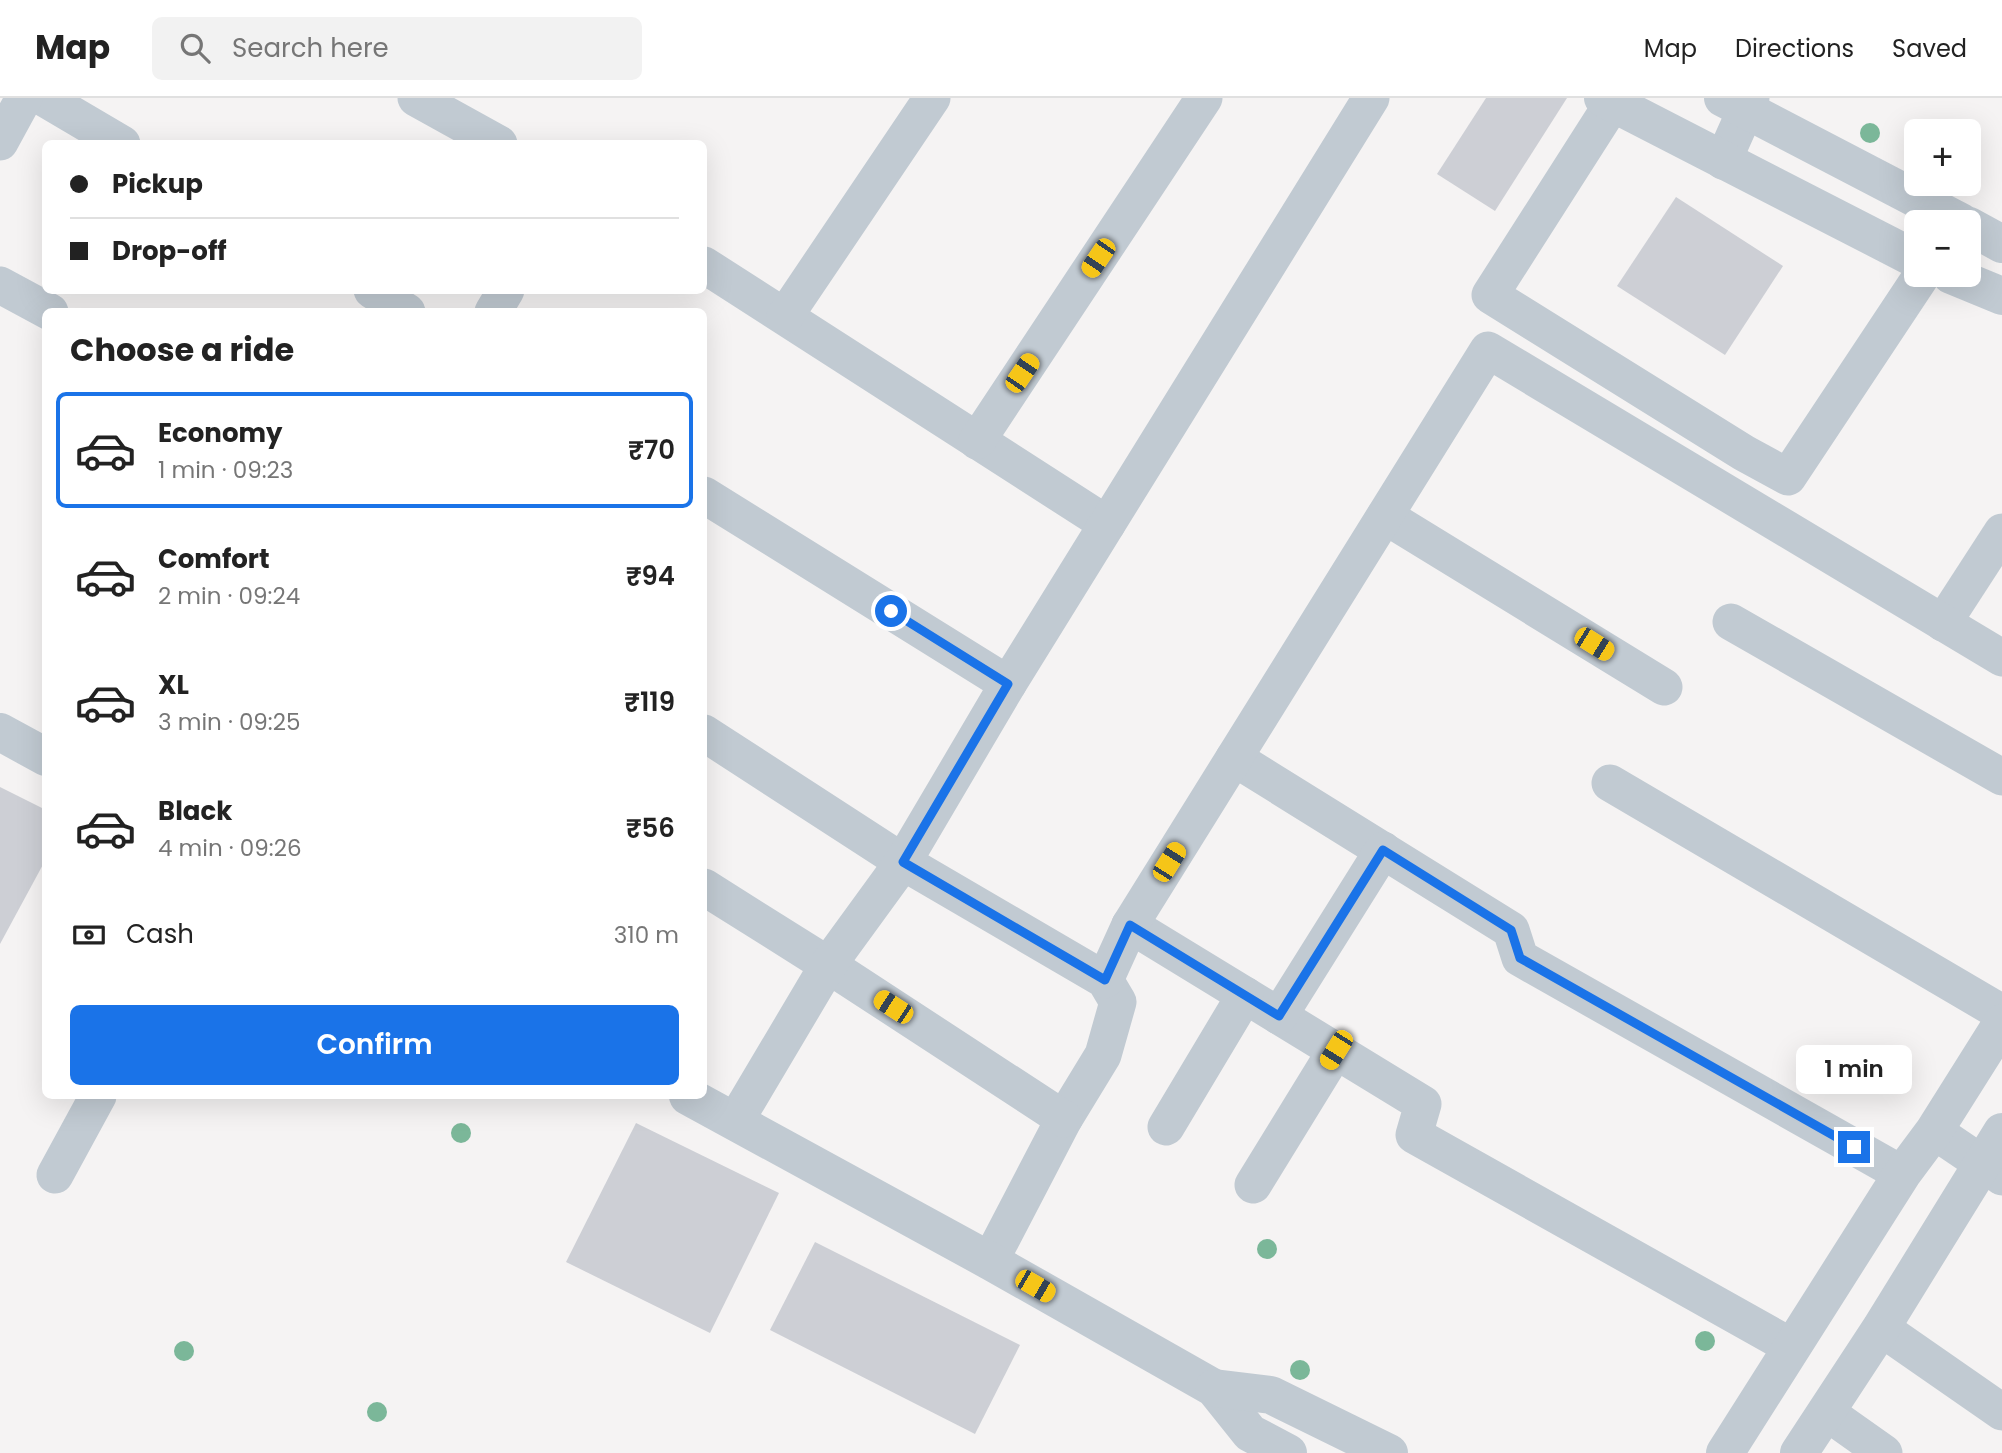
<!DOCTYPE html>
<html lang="en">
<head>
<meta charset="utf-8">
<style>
  body { margin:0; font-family:Poppins,sans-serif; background:#f2f2f2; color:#222; height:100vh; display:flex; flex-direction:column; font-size:26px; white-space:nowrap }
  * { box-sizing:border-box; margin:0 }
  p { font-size:23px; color:#767676 }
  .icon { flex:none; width:38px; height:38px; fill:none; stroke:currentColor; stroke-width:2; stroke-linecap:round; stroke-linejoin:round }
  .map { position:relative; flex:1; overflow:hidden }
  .panel { position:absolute; left:42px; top:210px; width:665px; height:791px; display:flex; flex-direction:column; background:#fff; border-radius:10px; box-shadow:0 7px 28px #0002 }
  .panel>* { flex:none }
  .banner { position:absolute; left:42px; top:42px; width:665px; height:154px; border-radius:10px; box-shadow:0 7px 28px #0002; display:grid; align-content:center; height:154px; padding:0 28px; background:#fff }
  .tools { position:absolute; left:1904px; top:21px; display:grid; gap:14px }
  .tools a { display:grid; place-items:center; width:77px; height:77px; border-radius:10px; background:#fff; box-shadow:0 7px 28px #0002; font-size:35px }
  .end { position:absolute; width:32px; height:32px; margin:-16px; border:9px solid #1a73e8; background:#fff; box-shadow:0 0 0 4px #fff }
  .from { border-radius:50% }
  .bubble { position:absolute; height:49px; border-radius:10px; background:#fff; box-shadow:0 7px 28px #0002; font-size:23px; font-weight:600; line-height:49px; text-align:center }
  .car { position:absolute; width:21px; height:42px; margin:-21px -10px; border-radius:9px; box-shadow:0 0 5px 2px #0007; background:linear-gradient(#f5c518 24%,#345 0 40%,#f5c518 0 76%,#345 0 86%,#f5c518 0) }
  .banner b { display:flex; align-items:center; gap:24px; height:66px; font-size:26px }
  .banner b+b { border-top:2px solid #e0e0e0 }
  .banner i { width:18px; height:18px; background:#222 }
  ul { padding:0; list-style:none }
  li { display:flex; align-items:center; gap:21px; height:116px; margin:0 14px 10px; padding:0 14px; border:4px solid transparent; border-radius:10px }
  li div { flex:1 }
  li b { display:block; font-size:26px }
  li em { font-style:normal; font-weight:600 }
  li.on { border-color:#1a73e8 }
  li>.icon { width:63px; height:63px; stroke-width:1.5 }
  h2 { padding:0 28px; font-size:32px; line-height:84px }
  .pay { display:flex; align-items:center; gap:18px; height:77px; padding:0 28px; font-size:26px }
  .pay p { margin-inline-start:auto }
  .cta { display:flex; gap:14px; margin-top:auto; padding:14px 28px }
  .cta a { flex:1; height:80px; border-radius:10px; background:#1a73e8; color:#fff; font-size:28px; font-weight:600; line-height:80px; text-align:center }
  header { display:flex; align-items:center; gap:42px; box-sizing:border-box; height:98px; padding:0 35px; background:#fff; border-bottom:2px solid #e0e0e0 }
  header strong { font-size:33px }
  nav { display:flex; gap:38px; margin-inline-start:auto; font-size:24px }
  .search { width:490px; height:63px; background:#f2f2f2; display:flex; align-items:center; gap:18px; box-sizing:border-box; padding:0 24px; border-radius:10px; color:#767676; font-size:26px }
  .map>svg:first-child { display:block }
</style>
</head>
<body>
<header>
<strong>Map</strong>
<div class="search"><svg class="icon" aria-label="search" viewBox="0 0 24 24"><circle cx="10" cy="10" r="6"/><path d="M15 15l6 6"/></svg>Search here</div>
<nav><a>Map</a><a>Directions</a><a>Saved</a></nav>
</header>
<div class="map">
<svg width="2002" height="1355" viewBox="0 0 2002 1355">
  <rect width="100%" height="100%" fill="#f5f3f3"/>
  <g fill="#cdcfd5">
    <polygon points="1486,0 1567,0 1495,113 1437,76"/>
    <polygon points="1676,99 1783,168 1725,257 1617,188"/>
    <polygon points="0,689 46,712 46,761 0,846"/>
    <polygon points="636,1025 779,1095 710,1235 566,1164"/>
    <polygon points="815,1144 1020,1247 975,1336 770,1232"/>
  </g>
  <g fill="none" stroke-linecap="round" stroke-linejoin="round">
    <g stroke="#c1cad2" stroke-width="37">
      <polyline points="44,0 122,46"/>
      <polyline points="416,0 499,46"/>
      <polyline points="1612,6 1490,197 1744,355 1788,379 1922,177"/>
      <polyline points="0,44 24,0"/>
      <polyline points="1723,63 1751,0"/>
      <polyline points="704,167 1107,426"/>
      <polyline points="0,187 50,214"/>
      <polyline points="372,192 407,214"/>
      <polyline points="493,214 506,192"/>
      <polyline points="785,218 932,0"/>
      <polyline points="977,343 1204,0"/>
      <polyline points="704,397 1008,586"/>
      <polyline points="1385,418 1664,589"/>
      <polyline points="1731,524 2002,679"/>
      <polyline points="1943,525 2002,434"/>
      <polyline points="704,635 903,764 1105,882 1118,904 1103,957 1064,1021 990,1163"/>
      <polyline points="1234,660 1511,832 1520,860 1902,1076"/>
      <polyline points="1610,685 2002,915"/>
      <polyline points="704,789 828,867 1064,1021"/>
      <polyline points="1130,827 1423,1006 1414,1037 1792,1249"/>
      <polyline points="1105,882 1130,827 1488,252 2002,560"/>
      <polyline points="1279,918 1383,752"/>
      <polyline points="736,1022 828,867 903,764 1008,586 1371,0"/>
      <polyline points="1166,1029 1245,897"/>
      <polyline points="1934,1033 2002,1079"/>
      <polyline points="55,1077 98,998"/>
      <polyline points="1253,1087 1336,952"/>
      <polyline points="1881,1230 2002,1314"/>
      <polyline points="1826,1314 1884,1355"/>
    </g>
    <g stroke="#c1cad2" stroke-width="38">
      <polyline points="1603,0 1916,161"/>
      <polyline points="1723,0 1961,124"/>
      <polyline points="1969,128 2002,146"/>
      <polyline points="1951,177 2002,198"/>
      <polyline points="0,634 46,659"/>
      <polyline points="688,998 990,1163 1214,1290 1250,1335 1288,1355"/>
      <polyline points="1214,1290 1271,1297 1389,1355"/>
      <polyline points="1725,1355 1902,1076 1934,1033 2002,925"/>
      <polyline points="1799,1355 1881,1230 2002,1034"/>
    </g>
  </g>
  <g fill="#7bb799">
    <circle cx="1870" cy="35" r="10"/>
    <circle cx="461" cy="1035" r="10"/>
    <circle cx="1267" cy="1151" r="10"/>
    <circle cx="1705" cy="1243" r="10"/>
    <circle cx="184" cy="1253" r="10"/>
    <circle cx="1300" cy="1272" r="10"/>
    <circle cx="377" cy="1314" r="10"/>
  </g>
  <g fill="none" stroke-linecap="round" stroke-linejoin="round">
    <polyline stroke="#1a73e8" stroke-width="9" points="891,513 1008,586 903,764 1105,882 1130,827 1279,918 1383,752 1511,832 1520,860 1854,1049"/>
  </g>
</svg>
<div class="tools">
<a>+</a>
<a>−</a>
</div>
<i class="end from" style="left:891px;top:513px"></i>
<i class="end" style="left:1854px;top:1049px"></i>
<div class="bubble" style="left:1796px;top:947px;width:116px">1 min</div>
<i class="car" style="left:1098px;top:160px;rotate:214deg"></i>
<i class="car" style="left:1022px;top:275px;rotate:34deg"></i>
<i class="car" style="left:1594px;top:546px;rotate:122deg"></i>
<i class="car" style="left:1169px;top:764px;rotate:32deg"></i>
<i class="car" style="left:893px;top:909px;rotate:303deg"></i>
<i class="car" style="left:1336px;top:952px;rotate:212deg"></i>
<i class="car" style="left:1035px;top:1188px;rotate:120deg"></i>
<div class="banner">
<b><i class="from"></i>Pickup</b>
<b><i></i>Drop-off</b>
</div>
<section class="panel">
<h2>Choose a ride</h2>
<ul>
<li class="on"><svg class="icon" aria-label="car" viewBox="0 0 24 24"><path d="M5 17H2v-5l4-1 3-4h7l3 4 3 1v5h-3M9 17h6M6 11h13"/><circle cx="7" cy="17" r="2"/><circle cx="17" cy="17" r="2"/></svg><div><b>Economy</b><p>1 min · 09:23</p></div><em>₹70</em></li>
<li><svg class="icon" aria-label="car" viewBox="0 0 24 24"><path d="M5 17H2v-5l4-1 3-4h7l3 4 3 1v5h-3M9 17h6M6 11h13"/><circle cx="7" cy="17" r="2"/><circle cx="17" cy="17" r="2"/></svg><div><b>Comfort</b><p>2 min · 09:24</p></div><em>₹94</em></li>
<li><svg class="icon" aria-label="car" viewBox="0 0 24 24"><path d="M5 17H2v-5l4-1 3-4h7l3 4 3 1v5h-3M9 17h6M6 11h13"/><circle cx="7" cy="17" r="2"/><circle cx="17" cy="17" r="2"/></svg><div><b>XL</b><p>3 min · 09:25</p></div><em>₹119</em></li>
<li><svg class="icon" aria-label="car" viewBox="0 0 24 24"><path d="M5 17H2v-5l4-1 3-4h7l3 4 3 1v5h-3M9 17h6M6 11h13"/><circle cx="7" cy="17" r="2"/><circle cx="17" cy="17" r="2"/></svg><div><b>Black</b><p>4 min · 09:26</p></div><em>₹56</em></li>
</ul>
<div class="pay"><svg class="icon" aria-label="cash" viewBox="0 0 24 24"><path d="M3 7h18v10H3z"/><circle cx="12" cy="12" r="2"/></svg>Cash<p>310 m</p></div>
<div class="cta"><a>Confirm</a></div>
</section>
</div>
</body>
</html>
